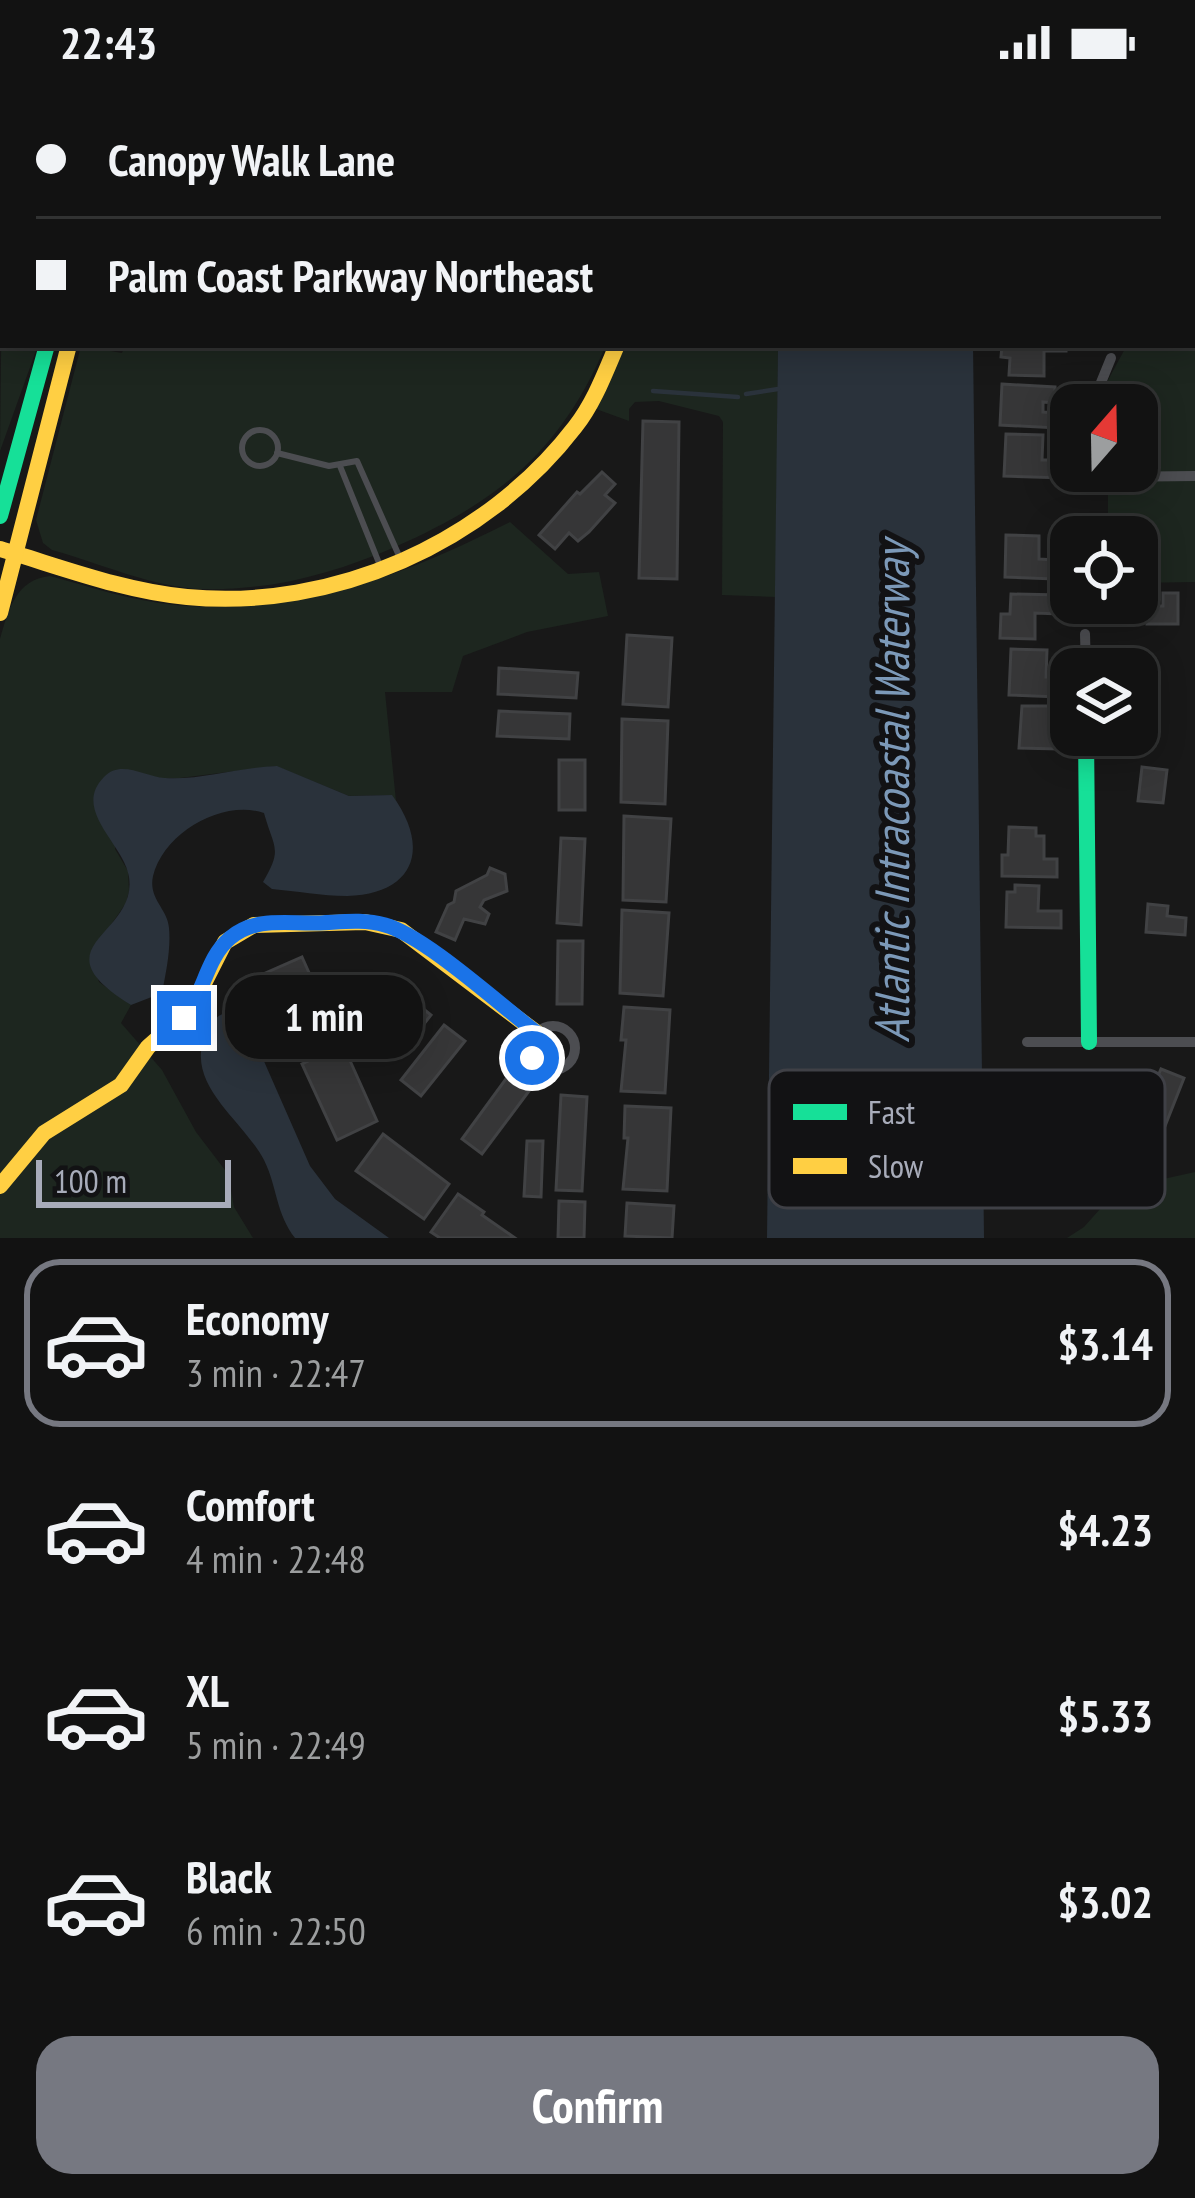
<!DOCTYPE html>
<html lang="en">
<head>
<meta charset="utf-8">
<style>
  body { margin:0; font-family:"PT Sans Narrow",sans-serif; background:#1f2020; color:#f1f3f6; height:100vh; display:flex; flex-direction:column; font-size:45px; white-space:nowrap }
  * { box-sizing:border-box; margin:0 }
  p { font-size:39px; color:#9c9e9f }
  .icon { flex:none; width:66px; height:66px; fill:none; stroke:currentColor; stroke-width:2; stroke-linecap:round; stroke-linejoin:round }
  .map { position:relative; height:1154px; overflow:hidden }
  .details { display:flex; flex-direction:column; background:#121212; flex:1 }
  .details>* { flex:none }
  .banner { position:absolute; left:0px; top:0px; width:1197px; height:264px; box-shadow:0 6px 30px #0003,0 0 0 3px #313232; display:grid; align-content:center; height:264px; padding:0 36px; background:#121212 }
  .needle { width:78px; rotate:20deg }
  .tools { position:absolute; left:1050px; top:300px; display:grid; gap:24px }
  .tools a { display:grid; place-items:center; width:108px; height:108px; border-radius:24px; background:#121212; box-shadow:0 6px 30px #0003,0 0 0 3px #313232; font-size:60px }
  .scale { position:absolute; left:36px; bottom:30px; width:195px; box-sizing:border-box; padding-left:12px; border:6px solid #a8acba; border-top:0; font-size:33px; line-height:42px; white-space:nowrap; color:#a8acba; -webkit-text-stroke:9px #121214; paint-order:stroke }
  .end { position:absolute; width:54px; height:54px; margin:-27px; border:15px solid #1a73e8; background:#fff; box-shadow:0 0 0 6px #fff }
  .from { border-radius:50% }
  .bubble { position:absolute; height:84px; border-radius:36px; background:#121212; box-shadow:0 6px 30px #0003,0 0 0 3px #313232; font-size:39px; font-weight:700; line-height:84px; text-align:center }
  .banner b { display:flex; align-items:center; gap:42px; height:114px; font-size:45px }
  .banner b+b { border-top:3px solid #313232 }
  .banner i { width:30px; height:30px; background:#f1f3f6 }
  ul { padding:21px 0 0; list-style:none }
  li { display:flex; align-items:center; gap:36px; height:168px; margin:0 24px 18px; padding:0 12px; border:6px solid transparent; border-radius:36px }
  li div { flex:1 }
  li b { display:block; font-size:45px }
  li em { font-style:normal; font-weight:700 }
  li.active { border-color:#767881 }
  li>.icon { width:108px; height:108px; stroke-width:1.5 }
  .primary-button { display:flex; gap:24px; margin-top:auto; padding:24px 36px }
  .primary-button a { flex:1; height:138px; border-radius:36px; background:#767881; color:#fff; font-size:48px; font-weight:700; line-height:138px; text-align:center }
  .status { display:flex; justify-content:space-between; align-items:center; height:84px; padding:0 60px; background:#121212; direction:ltr }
  .status svg { height:33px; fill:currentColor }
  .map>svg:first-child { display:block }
</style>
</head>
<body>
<div class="status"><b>22:43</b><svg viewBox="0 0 49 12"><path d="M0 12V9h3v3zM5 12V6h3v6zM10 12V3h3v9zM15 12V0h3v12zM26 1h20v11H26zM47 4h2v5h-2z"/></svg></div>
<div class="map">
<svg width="1195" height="1154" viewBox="0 0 1195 1154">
  <rect width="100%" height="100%" fill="#181818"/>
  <g fill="#1d261f">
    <polygon points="153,0 642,0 643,3 152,3"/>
    <polygon points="3,92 3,261 38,261 0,367"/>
    <polygon points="1195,133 1195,498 1137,499 1137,453 1108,453 1108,387 1137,387 1137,321 1108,321 1107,298 1127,261 1194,261"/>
    <path d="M125,261H606C561,367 499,417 395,463C333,490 270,507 201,505C152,503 99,479 52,466L43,459L36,436L81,262L122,269Z"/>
    <polygon points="624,261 778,261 776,513 722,511 723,338 719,332 659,317 635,318 629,325 629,337 596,325"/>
    <path d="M510,438L568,490L599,488L608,532L527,548L463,572L452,608H385L396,717L391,711L349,712L276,682L180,694H160L121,685L115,765L128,787L129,807L126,819L90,871L99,898L131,921L121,939L162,986L196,1048L228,1090L234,1123L253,1154H0V555C8,527 16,495 50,492C90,503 133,517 175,521C297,533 403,492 510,438Z"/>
    <polygon points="1195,1088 1195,1154 1067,1154 1084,1143 1118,1105"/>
  </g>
  <g fill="#2a323b">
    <polygon points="778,261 973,261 984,1154 767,1154"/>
    <path d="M277,682L349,712L392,711C431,764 415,810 347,812C322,812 296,807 272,805L263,798C283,764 274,765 264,729C223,715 164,748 153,792C148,815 168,825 169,844C171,865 166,888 162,909L131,921C34,861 138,852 129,793C125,761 71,726 104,693C121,675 145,693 165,694C203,696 239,683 277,682Z"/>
    <path d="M229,928L238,931L249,943L310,1082L335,1115L389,1154H295C276,1130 277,1102 264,1076C242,1034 180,998 208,946C214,935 217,931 229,928Z"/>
  </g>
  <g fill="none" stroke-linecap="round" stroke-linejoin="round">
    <g stroke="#2a323b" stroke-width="4.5">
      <polyline points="653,307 738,313"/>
      <polyline points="746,310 778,305"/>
    </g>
  </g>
  <g fill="#363637" stroke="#414244" stroke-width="3">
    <polygon points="1002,261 1066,261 1066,267 1044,267 1044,292 1009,291 1010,274 1001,273"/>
    <polygon points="1002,300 1055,303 1055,319 1043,318 1043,328 1057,329 1057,344 1000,341"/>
    <polygon points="643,337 679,338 677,495 639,494"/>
    <polygon points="1006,350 1043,351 1042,376 1065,376 1065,394 1004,392"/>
    <polygon points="602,388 615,400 605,411 615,419 589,448 578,457 569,449 555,465 539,451 577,408 580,410"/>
    <polygon points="1006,451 1039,452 1039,475 1055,476 1054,495 1005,493"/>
    <polygon points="1163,509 1178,509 1178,540 1147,540 1147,522 1163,522"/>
    <polygon points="1011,510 1060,511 1059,530 1035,529 1035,555 1000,554 1001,530 1010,530"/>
    <polygon points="627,551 672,554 668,623 623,620"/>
    <polygon points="1011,565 1047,566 1046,593 1059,593 1058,613 1009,611"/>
    <polygon points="499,584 578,589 576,614 498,610"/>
    <polygon points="1022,622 1056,622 1058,665 1019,664"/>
    <polygon points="499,627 570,630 569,655 497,652"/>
    <polygon points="622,635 668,637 665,720 621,718"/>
    <rect x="559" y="676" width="26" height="50"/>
    <polygon points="1142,683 1167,686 1163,719 1138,717"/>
    <polygon points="624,732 671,735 666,818 623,816"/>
    <polygon points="1009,743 1036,744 1036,752 1044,752 1044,775 1057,775 1057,793 1002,792 1002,771 1008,771"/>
    <polygon points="561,754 585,755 581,841 557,839"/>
    <polygon points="490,784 505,790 507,807 484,816 480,823 489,830 485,840 464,835 455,856 436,848 448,821 454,818 456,807 487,791"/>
    <polygon points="1015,801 1039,802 1038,827 1061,827 1061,844 1006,843 1007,808 1015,808"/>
    <polygon points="1148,820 1168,822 1167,832 1186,834 1185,851 1146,848"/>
    <polygon points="622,826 669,829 663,912 620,909"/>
    <polygon points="558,857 583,857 582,920 557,920"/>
    <polygon points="302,873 336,949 296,967 261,891"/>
    <polygon points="377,890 397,905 378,930 358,914"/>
    <polygon points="411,915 431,931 402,968 382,952"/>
    <polygon points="624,923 670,926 665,1009 621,1007 626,956 621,956"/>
    <polygon points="444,941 465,957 421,1012 401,996"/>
    <polygon points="343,961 377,1037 337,1056 302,980"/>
    <polygon points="1161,985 1184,994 1165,1042 1141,1033"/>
    <polygon points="508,992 529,1007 482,1070 462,1055"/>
    <polygon points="561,1011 587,1013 582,1107 556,1106"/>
    <polygon points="625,1022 671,1024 667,1107 623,1105 628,1054 624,1054"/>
    <polygon points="383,1050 449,1100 424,1135 356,1087"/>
    <polygon points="527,1057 543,1057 541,1113 524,1112"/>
    <polygon points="458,1110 484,1128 482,1131 515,1154 440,1154 431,1148"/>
    <polygon points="559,1117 585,1118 584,1154 558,1154"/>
    <polygon points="627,1119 674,1122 672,1154 625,1152"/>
  </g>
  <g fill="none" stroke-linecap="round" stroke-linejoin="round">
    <g stroke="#4c4d51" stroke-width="6">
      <polyline points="1194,158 1195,158"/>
      <circle cx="260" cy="364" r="18"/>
      <polyline points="277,369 329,382 357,377 400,474"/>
      <polyline points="340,382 381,484"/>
    </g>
    <g stroke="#4c4d51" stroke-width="10">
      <polyline points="1099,321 1100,301 1111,274"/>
      <polyline points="1098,387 1106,393 1195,392"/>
      <polyline points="1085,550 1086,585"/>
      <circle cx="553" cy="964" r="22"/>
      <polyline points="1027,958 1195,958"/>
    </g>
    <g stroke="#16e098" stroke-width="16">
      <polyline points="142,3 143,0"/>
      <polyline points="0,432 47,261"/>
      <polyline points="1086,651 1089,958"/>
    </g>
    <g stroke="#ffcf43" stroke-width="16">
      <polyline points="658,0 659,3"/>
      <polyline points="127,3 128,0"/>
      <path d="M0,465C61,483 123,507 187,513C333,527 486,459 575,343C594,319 605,289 617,261"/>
      <polyline points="0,529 69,261"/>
      <polyline points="0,1102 44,1049 121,1001 148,963 191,925 225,858 254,841 365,838 401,846 537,949"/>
    </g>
  </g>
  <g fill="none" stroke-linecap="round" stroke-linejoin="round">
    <path stroke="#1a73e8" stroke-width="15" d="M184,934C204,910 206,874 230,854C254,834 282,839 311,839C335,839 361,834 385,841C425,852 500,921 537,949L532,956V974"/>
  </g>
  <g text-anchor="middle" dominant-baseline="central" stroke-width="12" stroke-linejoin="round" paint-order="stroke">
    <g font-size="48" font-style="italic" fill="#7c99b8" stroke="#121214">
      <text transform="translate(891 708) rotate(-90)">Atlantic Intracoastal Waterway</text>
    </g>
  </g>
  <rect x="769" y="986" width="396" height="138" rx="18" fill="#121214" stroke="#3f4046" stroke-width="3"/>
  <rect x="793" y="1020" width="54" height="16" fill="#16e098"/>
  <rect x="793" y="1074" width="54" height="16" fill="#ffcf43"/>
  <g font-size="33" fill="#a8acba">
    <text x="868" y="1040">Fast</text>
    <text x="868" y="1094">Slow</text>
  </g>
</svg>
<div class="tools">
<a><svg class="needle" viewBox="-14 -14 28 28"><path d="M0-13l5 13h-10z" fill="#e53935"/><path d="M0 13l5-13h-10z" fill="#9c9e9f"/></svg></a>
<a><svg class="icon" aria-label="locate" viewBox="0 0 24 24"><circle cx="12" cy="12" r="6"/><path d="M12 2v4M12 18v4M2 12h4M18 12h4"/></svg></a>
<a><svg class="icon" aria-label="layers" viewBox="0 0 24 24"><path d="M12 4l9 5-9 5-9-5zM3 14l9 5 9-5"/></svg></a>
</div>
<div class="scale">100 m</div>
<i class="end from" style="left:532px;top:974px"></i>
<i class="end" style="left:184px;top:934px"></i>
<div class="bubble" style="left:225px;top:891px;width:198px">1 min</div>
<div class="banner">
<b><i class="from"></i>Canopy Walk Lane</b>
<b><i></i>Palm Coast Parkway Northeast</b>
</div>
</div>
<section class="details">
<ul>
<li class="active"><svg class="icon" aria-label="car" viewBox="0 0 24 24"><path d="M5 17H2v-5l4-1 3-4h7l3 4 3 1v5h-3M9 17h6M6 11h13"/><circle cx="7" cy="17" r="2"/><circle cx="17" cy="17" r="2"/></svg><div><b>Economy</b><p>3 min · 22:47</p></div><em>$3.14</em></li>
<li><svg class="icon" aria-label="car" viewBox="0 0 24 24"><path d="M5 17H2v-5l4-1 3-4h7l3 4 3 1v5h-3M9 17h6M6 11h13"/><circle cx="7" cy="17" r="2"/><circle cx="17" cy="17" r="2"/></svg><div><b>Comfort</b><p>4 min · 22:48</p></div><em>$4.23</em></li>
<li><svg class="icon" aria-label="car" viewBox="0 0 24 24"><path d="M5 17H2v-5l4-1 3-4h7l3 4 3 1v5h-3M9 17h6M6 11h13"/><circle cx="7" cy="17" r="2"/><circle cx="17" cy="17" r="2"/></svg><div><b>XL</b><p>5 min · 22:49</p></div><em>$5.33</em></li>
<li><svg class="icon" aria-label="car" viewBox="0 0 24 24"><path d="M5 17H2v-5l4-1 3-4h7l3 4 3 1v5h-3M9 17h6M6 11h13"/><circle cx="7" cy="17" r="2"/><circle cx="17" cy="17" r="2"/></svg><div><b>Black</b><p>6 min · 22:50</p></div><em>$3.02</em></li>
</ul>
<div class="primary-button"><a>Confirm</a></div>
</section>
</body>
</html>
